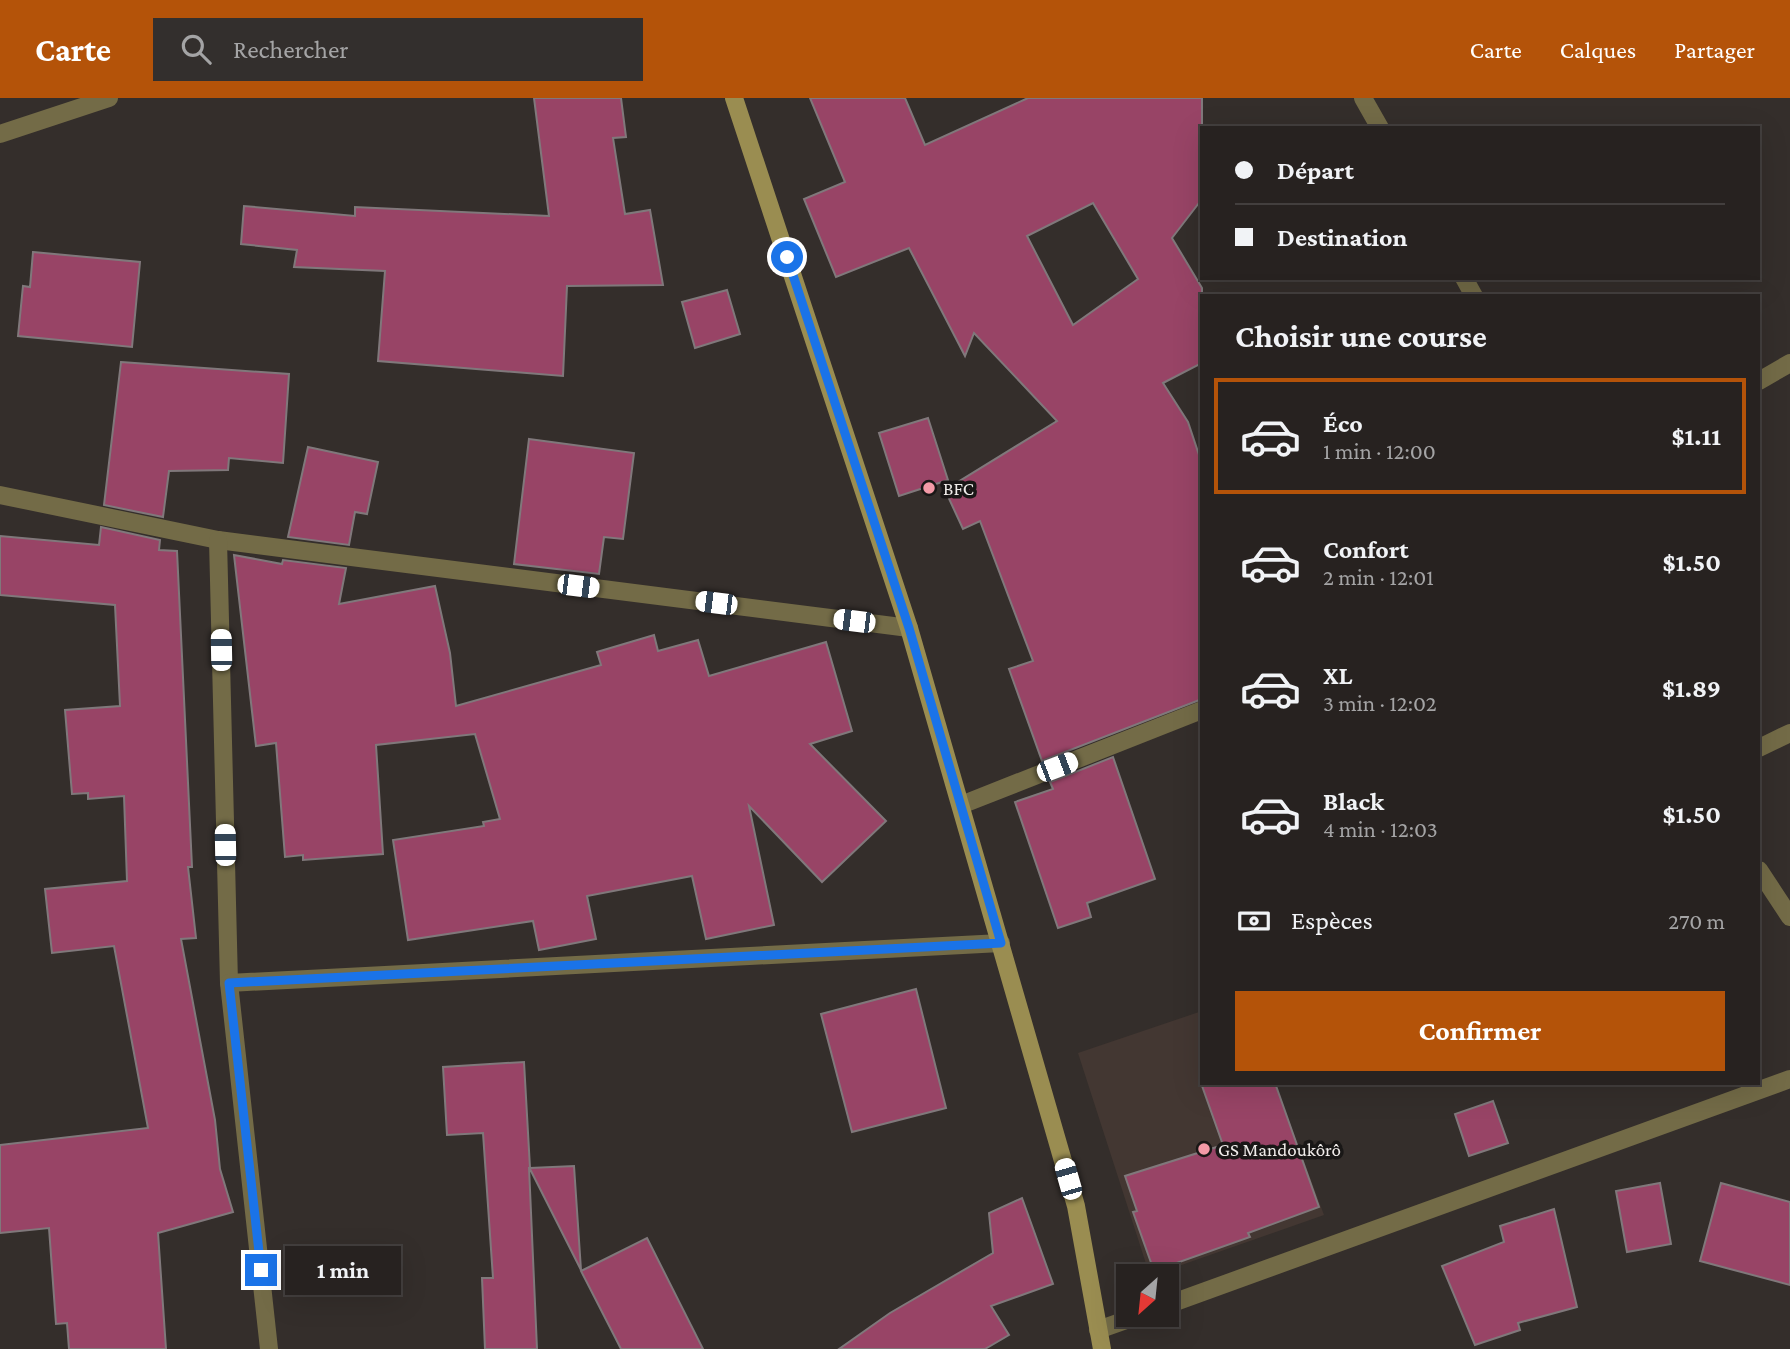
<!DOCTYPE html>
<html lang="fr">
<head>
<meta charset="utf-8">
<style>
  body { margin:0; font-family:"Crimson Pro",serif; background:#332f2d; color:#f1f3f6; height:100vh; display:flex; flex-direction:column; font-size:26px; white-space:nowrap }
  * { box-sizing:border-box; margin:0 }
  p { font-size:23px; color:#a4a4a5 }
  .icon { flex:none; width:38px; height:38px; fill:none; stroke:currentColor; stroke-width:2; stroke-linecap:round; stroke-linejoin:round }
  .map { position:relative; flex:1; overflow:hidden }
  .details { position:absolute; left:1200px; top:196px; width:560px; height:791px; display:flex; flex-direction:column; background:#272220; border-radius:0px; box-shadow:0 7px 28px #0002,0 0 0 2px #433f3e }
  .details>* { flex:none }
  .top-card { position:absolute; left:1200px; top:28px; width:560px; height:154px; border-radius:0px; box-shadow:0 7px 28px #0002,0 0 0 2px #433f3e; display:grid; align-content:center; height:154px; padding:0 35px; background:#272220 }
  .needle { width:46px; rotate:207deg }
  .tools { position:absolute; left:1116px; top:1166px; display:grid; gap:14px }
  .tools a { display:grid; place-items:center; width:63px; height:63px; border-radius:0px; background:#272220; box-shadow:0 7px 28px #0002,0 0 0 2px #433f3e; font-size:35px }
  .end { position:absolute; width:32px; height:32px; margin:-16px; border:9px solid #1a73e8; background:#fff; box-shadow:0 0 0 4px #fff }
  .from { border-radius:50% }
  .bubble { position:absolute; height:49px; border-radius:0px; background:#272220; box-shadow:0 7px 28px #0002,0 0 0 2px #433f3e; font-size:23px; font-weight:700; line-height:49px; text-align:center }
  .car { position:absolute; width:21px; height:42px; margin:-21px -10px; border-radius:9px; box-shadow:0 0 5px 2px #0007; background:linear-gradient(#fff 24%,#345 0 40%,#fff 0 76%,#345 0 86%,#fff 0) }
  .top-card b { display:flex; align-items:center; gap:24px; height:66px; font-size:26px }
  .top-card b+b { border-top:2px solid #433f3e }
  .top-card i { width:18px; height:18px; background:#f1f3f6 }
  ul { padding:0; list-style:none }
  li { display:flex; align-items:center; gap:21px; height:116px; margin:0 14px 10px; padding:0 21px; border:4px solid transparent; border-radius:0px }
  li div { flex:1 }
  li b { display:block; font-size:26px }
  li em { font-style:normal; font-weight:700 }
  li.current { border-color:#b45309 }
  li>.icon { width:63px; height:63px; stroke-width:1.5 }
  h2 { padding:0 35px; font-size:32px; line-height:84px }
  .pay { display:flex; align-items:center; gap:18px; height:77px; padding:0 35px; font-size:26px }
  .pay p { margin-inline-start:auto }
  .cta { display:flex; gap:14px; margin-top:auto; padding:14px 35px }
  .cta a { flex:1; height:80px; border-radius:0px; background:#b45309; color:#fff; font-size:28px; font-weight:700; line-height:80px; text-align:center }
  header { display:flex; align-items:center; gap:42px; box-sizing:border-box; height:98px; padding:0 35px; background:#b45309; color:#fff }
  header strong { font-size:33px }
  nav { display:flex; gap:38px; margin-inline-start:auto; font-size:24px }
  .search { width:490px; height:63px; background:#332f2d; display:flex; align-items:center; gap:18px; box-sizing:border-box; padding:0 24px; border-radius:0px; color:#a4a4a5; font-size:26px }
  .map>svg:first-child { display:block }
</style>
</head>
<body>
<header>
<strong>Carte</strong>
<div class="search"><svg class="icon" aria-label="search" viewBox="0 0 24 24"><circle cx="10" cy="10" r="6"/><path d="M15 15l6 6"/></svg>Rechercher</div>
<nav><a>Carte</a><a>Calques</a><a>Partager</a></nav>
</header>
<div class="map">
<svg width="1790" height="1251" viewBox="0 0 1790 1251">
  <rect width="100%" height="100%" fill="#342e2b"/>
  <polygon fill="#433732" points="1202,913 1202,985 1275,985 1324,1117 1150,1178 1078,955"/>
  <g fill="#984466" stroke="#80787b" stroke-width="2" fill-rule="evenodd">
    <polygon points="534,0 621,0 626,39 613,40 625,116 650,112 663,187 567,188 563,278 378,263 385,173 294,169 297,152 241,146 244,108 355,118 355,109 549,118"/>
    <path d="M810,0H905L925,47L1028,0H1202V101L1172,140L1202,190V265L1163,285L1188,324L1202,366V601L1042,663L1009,571L1033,563L980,423L963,431L945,392L1057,323L974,235L965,258L909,150L836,179L804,101L845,84ZM1093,105L1138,181L1073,227L1027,138Z"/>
    <polygon points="33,154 140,164 132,249 18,238 23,188 30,189"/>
    <polygon points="727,192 740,236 695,250 682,204"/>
    <polygon points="121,264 289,276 283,365 229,360 228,372 169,373 163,419 104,407"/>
    <polygon points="928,320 948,382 899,398 879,335"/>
    <polygon points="529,341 634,355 623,441 604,439 599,476 514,466"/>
    <polygon points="308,349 378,364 367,416 355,414 349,447 288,439"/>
    <polygon points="101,429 160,442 159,452 177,453 192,769 188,769 196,840 181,841 215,1022 220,1071 233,1114 158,1135 166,1251 69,1251 67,1225 56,1226 49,1130 0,1135 0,1047 148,1030 114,848 52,855 45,791 127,783 124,698 88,701 88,695 72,696 65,612 120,608 115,507 0,497 0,438 99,447"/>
    <polygon points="234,457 282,466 283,462 346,470 339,506 435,488 450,555 456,608 601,567 597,554 654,537 658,553 698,542 709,578 826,544 852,633 810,646 886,723 822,784 749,708 774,827 706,841 692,778 587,798 596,841 539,852 533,823 408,842 393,742 484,728 483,724 500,721 475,636 376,647 383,756 303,762 303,757 285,759 276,645 256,648"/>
    <polygon points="1113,659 1155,781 1087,805 1091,819 1058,830 1015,704 1053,691 1050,684"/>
    <polygon points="916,891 946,1010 852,1034 821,916"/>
    <polygon points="524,964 530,1070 574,1068 581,1172 529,1069 537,1251 485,1251 482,1180 493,1180 483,1035 447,1037 443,969"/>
    <polygon points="1201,985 1275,985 1319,1109 1248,1135 1250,1139 1154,1173 1133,1114 1137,1113 1125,1078 1223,1047"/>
    <polygon points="1493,1003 1508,1045 1469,1058 1455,1016"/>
    <polygon points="1660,1085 1671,1146 1627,1154 1616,1093"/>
    <polygon points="1721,1085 1790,1104 1790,1187 1700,1163"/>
    <polygon points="1022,1100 1053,1186 991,1208 1009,1237 985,1251 839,1251 890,1215 993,1155 989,1115"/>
    <polygon points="1554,1111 1577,1209 1518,1225 1520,1232 1475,1247 1442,1168 1504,1144 1500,1128"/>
    <polygon points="647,1140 703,1251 621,1251 581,1173"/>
  </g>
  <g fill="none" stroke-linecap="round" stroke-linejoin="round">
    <g stroke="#736b47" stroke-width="18">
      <polyline points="1363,0 1380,30"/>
      <polyline points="0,36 109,0"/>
      <polyline points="1464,180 1474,198"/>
      <polyline points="1759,283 1790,265"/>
      <polyline points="0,397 218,442 909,530"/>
      <polyline points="218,442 229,885 269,1251"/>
      <polyline points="1759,650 1790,635"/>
      <polyline points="961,707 1202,612"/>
      <polyline points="1759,772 1790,819"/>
      <polyline points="229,885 1001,845"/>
      <polyline points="1167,1207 1790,981"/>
      <polyline points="1098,1232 1143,1216"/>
    </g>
    <polyline stroke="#9a8d51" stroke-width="18" points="734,0 909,530 1076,1108 1102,1251"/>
  </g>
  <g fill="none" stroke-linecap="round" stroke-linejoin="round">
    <polyline stroke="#1a73e8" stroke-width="9" points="261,1172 229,885 1001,845 909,530 787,159"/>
  </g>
  <g fill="#f39aa7" stroke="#191716" stroke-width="2.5">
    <circle cx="929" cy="390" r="7"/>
    <circle cx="1204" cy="1051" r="7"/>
  </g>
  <g text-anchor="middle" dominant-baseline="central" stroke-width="7" stroke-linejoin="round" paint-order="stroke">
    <g font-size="19" fill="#f0ecea" stroke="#191716" text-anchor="start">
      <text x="943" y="390">BFC</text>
      <text x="1218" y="1051">GS Mandoukôrô</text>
    </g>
  </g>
</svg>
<div class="tools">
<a><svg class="needle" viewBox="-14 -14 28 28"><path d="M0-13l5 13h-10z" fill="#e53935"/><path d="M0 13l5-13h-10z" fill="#a4a4a5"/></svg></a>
</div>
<i class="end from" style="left:787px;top:159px"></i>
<i class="end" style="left:261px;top:1172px"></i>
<div class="bubble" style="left:285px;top:1148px;width:116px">1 min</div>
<i class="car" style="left:578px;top:488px;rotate:97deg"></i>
<i class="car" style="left:716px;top:505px;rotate:277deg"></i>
<i class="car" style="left:854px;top:523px;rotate:277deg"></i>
<i class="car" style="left:221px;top:552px;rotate:359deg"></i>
<i class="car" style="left:1057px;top:669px;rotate:69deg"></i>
<i class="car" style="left:225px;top:747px;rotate:359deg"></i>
<i class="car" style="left:1068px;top:1081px;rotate:344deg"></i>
<div class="top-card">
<b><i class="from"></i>Départ</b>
<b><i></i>Destination</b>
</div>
<section class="details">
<h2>Choisir une course</h2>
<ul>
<li class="current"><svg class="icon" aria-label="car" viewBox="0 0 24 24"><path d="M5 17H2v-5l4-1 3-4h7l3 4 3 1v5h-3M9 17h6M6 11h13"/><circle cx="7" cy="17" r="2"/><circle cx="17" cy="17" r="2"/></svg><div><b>Éco</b><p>1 min · 12:00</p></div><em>$1.11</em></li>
<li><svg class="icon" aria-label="car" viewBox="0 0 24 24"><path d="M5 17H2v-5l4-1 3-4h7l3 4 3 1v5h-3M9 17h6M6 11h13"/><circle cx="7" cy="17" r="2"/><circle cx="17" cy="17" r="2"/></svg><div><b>Confort</b><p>2 min · 12:01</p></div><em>$1.50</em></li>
<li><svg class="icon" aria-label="car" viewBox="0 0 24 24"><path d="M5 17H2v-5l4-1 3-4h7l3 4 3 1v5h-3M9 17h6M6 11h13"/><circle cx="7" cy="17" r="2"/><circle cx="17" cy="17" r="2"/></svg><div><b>XL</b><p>3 min · 12:02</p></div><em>$1.89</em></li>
<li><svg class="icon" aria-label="car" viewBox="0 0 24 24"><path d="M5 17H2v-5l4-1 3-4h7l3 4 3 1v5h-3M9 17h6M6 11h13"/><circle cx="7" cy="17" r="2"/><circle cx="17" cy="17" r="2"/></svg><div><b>Black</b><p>4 min · 12:03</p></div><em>$1.50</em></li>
</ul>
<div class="pay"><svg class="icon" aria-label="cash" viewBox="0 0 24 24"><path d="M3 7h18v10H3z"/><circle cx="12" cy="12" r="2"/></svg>Espèces<p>270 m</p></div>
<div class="cta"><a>Confirmer</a></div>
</section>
</div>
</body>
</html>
